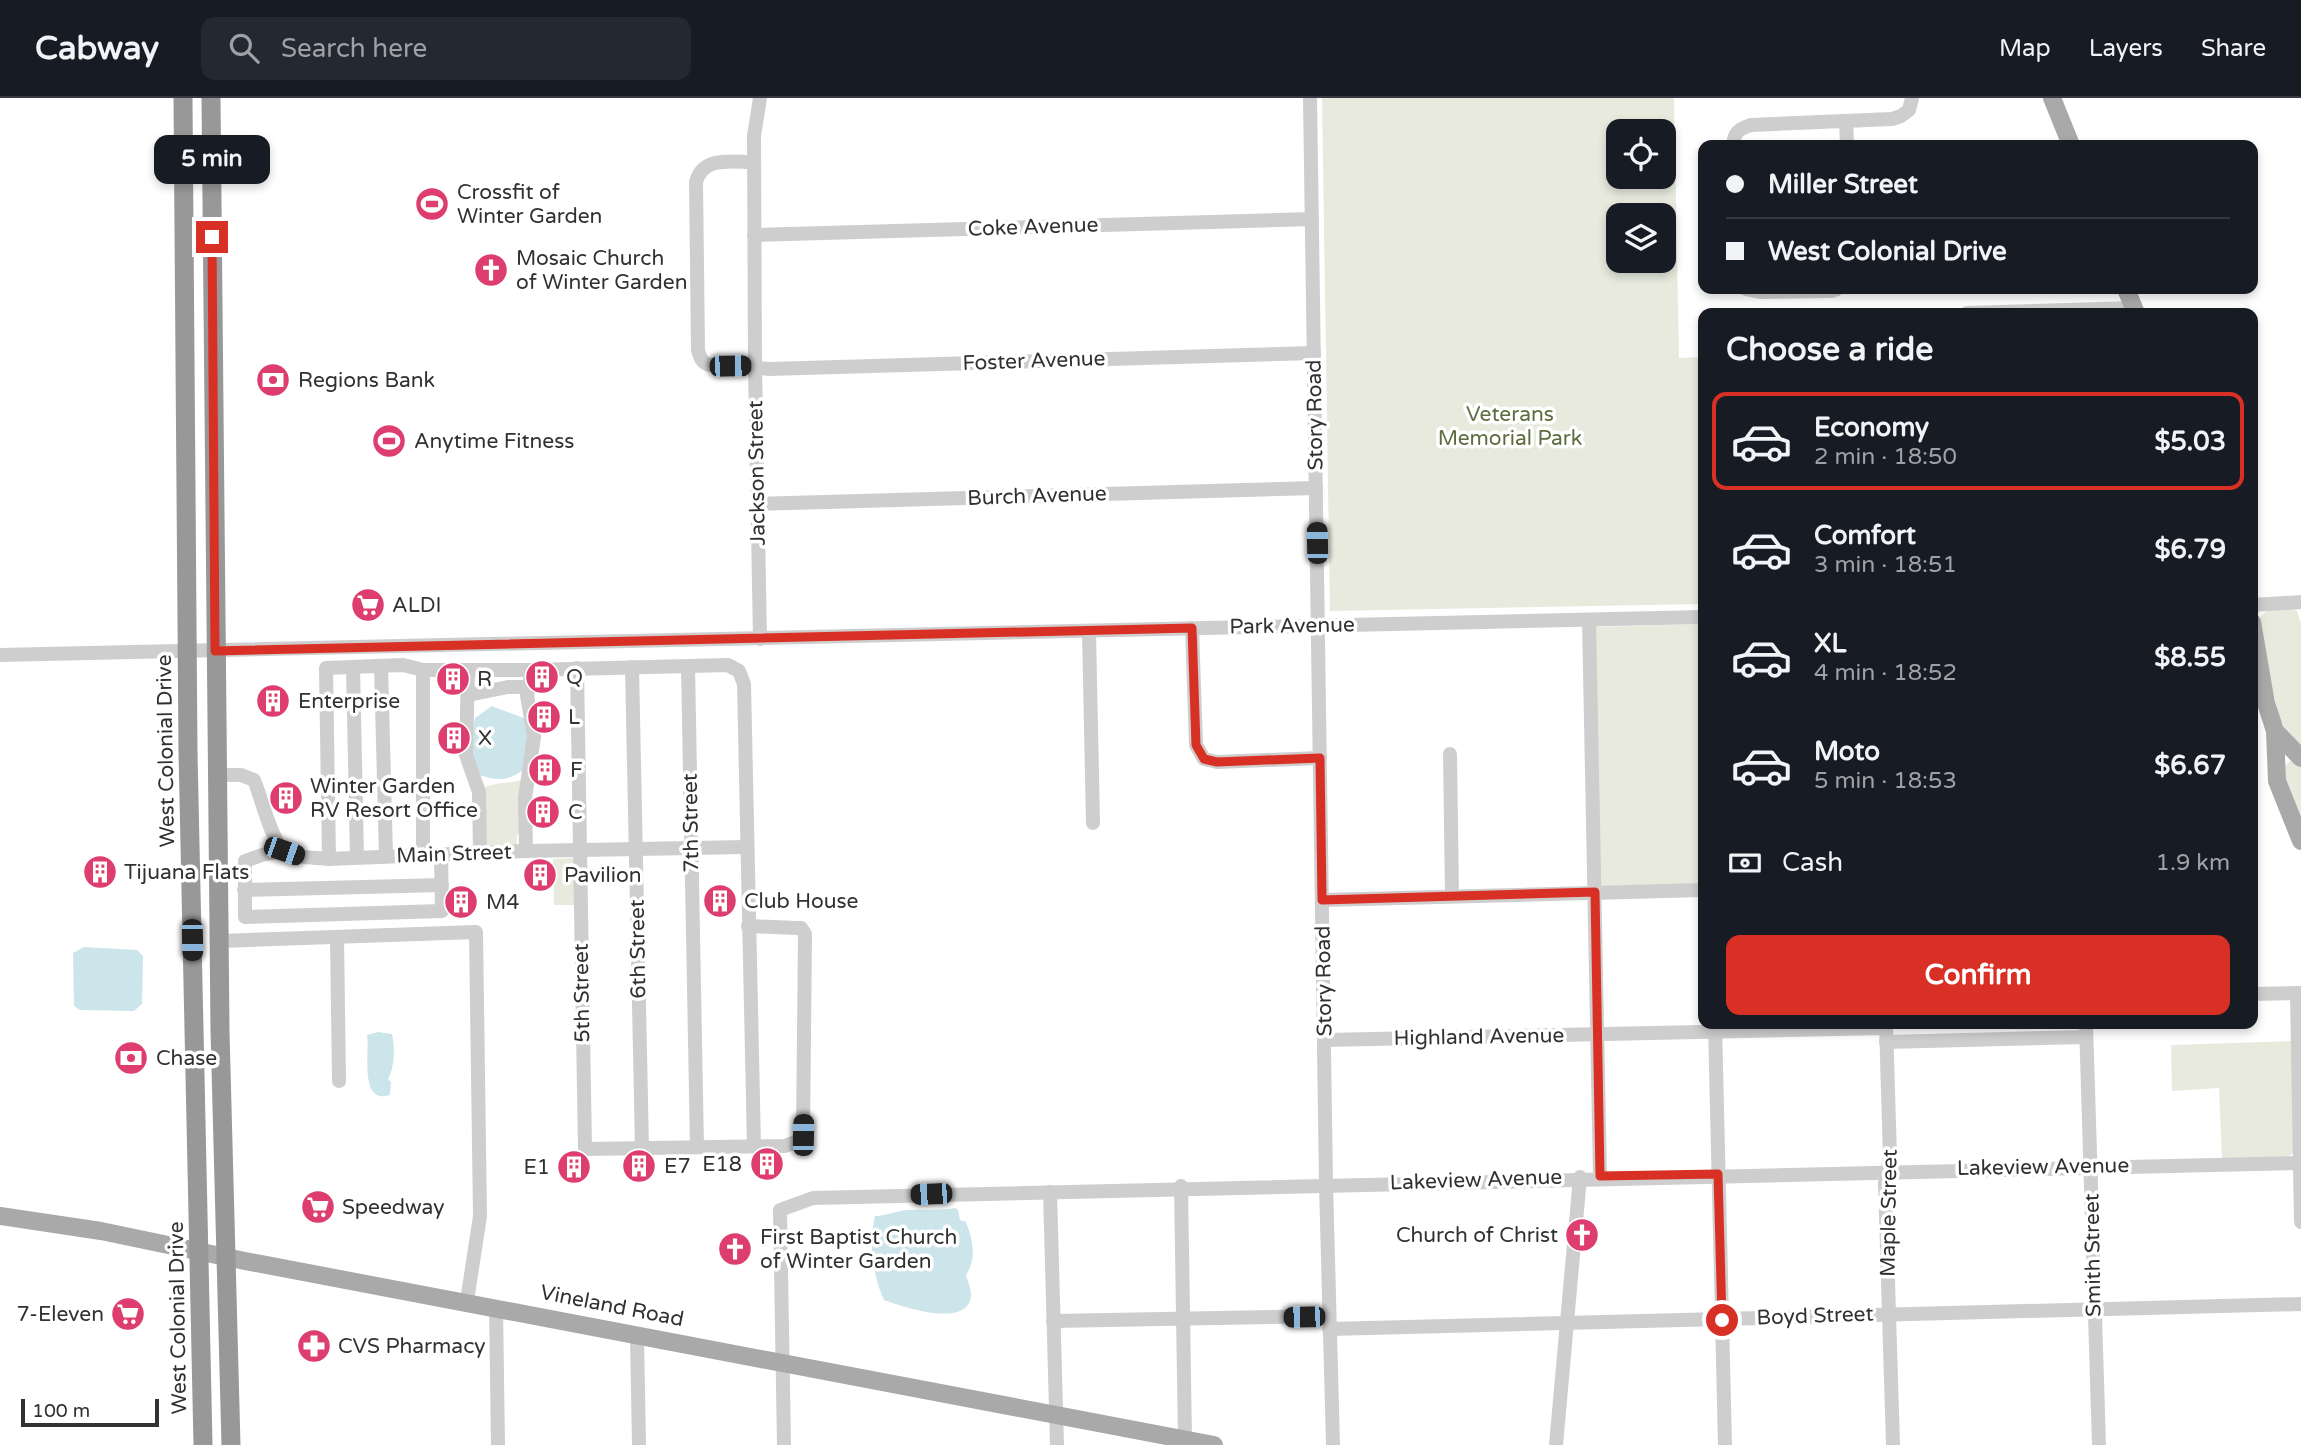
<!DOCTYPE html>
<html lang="en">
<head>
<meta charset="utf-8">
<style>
  body { margin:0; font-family:"Varela Round",sans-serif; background:#242831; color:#f1f3f6; height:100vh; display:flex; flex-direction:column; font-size:26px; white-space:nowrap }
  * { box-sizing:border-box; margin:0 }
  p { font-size:23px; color:#9ea1a6 }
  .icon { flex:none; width:38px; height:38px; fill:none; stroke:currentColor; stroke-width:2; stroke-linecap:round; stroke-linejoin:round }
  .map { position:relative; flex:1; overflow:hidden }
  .details { position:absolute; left:1698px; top:210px; width:560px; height:721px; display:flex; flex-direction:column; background:#171b24; border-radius:14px; box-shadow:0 4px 10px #0003 }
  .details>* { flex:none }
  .top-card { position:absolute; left:1698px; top:42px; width:560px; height:154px; border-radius:14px; box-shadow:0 4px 10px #0003; display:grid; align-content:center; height:154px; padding:0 28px; background:#171b24 }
  .buttons { position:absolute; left:1606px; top:21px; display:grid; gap:14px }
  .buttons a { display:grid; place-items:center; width:70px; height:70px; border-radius:14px; background:#171b24; box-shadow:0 4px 10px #0003; font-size:35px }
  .scale { position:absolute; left:21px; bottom:18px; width:138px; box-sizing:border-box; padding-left:7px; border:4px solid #313131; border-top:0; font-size:19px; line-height:24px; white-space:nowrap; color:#313131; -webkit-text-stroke:5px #fff; paint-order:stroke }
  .end { position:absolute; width:32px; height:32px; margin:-16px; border:9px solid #d93025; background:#fff; box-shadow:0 0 0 4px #fff }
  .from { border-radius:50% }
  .bubble { position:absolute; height:49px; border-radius:14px; background:#171b24; box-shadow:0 4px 10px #0003; font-size:23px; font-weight:700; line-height:49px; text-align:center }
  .car { position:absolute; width:21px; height:42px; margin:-21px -10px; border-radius:9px; box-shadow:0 0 5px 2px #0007; background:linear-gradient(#222 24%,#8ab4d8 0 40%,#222 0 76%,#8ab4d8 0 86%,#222 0) }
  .top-card b { display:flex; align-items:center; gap:24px; height:66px; font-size:26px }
  .top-card b+b { border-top:2px solid #363941 }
  .top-card i { width:18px; height:18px; background:#f1f3f6 }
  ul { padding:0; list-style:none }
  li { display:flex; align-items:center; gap:21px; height:98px; margin:0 14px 10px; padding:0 14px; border:4px solid transparent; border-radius:14px }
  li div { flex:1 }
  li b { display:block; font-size:26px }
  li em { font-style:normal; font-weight:700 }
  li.selected { border-color:#d93025 }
  li>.icon { width:63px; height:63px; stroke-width:1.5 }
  h2 { padding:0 28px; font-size:32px; line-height:84px }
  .pay { display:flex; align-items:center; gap:18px; height:77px; padding:0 28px; font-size:26px }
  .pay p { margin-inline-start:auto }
  .cta { display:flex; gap:14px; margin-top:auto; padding:14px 28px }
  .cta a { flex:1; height:80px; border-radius:14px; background:#d93025; color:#fff; font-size:28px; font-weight:700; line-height:80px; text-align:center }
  header { display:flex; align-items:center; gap:42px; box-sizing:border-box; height:98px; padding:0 35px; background:#171b24; border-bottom:2px solid #363941 }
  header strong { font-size:33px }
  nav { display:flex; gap:38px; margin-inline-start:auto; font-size:24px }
  .search { width:490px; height:63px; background:#242831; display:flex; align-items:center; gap:18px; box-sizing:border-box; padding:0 24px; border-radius:14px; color:#9ea1a6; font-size:26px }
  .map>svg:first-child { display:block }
</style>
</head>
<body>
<header>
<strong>Cabway</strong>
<div class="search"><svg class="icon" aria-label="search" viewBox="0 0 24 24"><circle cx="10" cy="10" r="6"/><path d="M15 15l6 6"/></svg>Search here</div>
<nav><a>Map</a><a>Layers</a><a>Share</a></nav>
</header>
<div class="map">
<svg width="2301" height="1347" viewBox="0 0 2301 1347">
  <rect width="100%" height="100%" fill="#fff"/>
  <g fill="#e7eadd" fill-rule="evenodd">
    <path d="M1322,0H1674L1679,260L1703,259V506L1330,513ZM1619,33H1664V79H1619ZM1619,117H1664V163H1619Z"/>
    <polygon points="2291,511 2297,513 2301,526 2301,653 2279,622 2259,521 2267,512"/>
    <polygon points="1703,526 1703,786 1600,788 1595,529"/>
    <polygon points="2291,662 2301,665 2301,730 2281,672"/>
    <path d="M522,682V733L517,737V747L483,749L482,691C493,684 509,686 522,682Z"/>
    <polygon points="576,760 576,807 554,807 553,761"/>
    <polygon points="2292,943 2294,1053 2291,1057 2281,1060 2222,1061 2219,990 2172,993 2171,947"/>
  </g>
  <g fill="#cbe5ea">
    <path d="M492,608L526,621L530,646L525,670C510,683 496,684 478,676L469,651L475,620Z"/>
    <polygon points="84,849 137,852 143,858 142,906 134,913 80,912 74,908 73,855"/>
    <path d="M378,934L392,936C395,950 395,968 388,981L391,984L390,997C359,1007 370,955 367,937Z"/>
    <path d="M955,1110L958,1112L960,1122L966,1124C973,1143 977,1160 966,1177C968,1184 971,1191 971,1197C969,1232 901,1208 884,1202C872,1176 869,1144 875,1118C888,1118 897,1112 909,1112C924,1111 940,1113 955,1110Z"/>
  </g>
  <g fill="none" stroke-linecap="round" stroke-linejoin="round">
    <g stroke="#cecece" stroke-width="14">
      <polyline points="1310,0 1326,1086 1333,1347"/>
      <polyline points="1846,23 1847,47"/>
      <path d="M1733,47C1734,34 1739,31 1751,27L1892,21L1901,18L1909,12L1912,0"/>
      <path d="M754,64C731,64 703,58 696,84L698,252C700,259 701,263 707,266C716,270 757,269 769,271L1314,255"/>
      <polyline points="754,137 1312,121"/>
      <polyline points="1746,191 1760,194 1831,193 1837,191"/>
      <polyline points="1967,215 2134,210"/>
      <polyline points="757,406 1316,390"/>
      <polyline points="2252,507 2301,504"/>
      <polyline points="1589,522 1600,1078"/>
      <polyline points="1192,530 1196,647 1204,661 1217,664 1320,660"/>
      <polyline points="1089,534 1093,725"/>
      <polyline points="760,541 755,269 754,38 760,0"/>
      <polyline points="0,557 1703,519"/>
      <polyline points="381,568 386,758"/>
      <polyline points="688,568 697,1049"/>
      <polyline points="353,569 357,759"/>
      <polyline points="632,569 642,1050"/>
      <polyline points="577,570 585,1051 785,1048 798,1043 803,1036 805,836 801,830 796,830 748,828"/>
      <polyline points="423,572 423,757"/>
      <polyline points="468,572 466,657 479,694 480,755"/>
      <polyline points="468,597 508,589 528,589"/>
      <polyline points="1450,656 1452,798"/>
      <path d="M217,677H241L254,682C261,698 272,746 285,753C298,761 315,759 329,761L526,753L747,749"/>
      <polyline points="284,753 265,756 245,763 245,819 442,813 441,757"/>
      <polyline points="526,753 525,700 534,639 527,597 532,572 728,567 739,573 744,586 754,1048"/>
      <polyline points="329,761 326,570 403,567 423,572 532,572"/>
      <polyline points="244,792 442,787"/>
      <polyline points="1322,802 1703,792"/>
      <polyline points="337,839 339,983"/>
      <polyline points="220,843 476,834 480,1118 467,1203"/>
      <polyline points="2297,895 2301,1124"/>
      <polyline points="2252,896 2301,895"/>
      <polyline points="1715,926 1725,1347"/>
      <polyline points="1886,926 1890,1059 1885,1085 1893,1347"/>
      <polyline points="2086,926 2099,1347"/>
      <polyline points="1325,942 1886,930"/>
      <polyline points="1886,944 2086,939"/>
      <polyline points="1181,1088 1185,1342"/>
      <polyline points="1050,1094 1057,1347"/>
      <polyline points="496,1209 498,1347"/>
      <polyline points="1053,1223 1329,1218"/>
      <polyline points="1329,1231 2301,1206"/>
      <polyline points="637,1237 639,1347"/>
      <path d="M784,1347L780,1112L813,1100C1309,1084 1805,1073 2301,1065"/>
      <polyline points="1556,1347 1580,1079"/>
    </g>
    <g stroke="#a9a9a9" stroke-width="18">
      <polyline points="2052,0 2071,47"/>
      <polyline points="2126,191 2136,215"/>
      <polyline points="2252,524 2266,605 2275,633 2277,683 2301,743"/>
      <polyline points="2275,633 2301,660"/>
      <polyline points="0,1118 101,1133 245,1163 1214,1347"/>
    </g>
    <g stroke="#989898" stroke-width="19">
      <polyline points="183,0 188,654 203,1347"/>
      <polyline points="211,0 220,933 231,1347"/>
    </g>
  </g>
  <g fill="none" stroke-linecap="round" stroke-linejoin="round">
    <polyline stroke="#d93025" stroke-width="9" points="212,139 215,553 1192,530 1196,647 1204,661 1217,664 1320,660 1322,802 1595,794 1600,1078 1718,1076 1722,1222"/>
  </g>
  <defs>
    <g id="stadium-disc" transform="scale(1.75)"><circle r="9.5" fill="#de3d70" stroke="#fff"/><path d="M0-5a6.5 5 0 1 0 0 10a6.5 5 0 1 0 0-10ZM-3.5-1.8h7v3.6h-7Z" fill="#fff"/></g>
    <g id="church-disc" transform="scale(1.75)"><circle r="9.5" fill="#de3d70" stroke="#fff"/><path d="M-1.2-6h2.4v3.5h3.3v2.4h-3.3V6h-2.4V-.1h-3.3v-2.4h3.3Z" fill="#fff"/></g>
    <g id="bank-disc" transform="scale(1.75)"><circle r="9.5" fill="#de3d70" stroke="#fff"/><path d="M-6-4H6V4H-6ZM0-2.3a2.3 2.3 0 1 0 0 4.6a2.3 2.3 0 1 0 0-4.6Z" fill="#fff"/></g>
    <g id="supermarket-disc" transform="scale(1.75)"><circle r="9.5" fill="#de3d70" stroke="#fff"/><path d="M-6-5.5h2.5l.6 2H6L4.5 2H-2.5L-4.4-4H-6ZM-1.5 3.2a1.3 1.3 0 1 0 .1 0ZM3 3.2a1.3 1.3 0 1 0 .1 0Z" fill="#fff"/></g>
    <g id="building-disc" transform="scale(1.75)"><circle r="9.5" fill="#de3d70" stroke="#fff"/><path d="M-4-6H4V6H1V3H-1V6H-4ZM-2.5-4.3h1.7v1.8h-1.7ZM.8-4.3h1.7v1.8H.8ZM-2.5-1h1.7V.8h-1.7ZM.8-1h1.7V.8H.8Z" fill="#fff"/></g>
    <g id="pharmacy-disc" transform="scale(1.75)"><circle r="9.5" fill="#de3d70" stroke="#fff"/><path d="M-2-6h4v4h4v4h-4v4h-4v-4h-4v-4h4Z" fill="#fff"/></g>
  </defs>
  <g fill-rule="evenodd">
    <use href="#stadium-disc" x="432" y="106"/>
    <use href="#church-disc" x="491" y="172"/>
    <use href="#bank-disc" x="273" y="282"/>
    <use href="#stadium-disc" x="389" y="343"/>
    <use href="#supermarket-disc" x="368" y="507"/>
    <use href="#building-disc" x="542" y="579"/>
    <use href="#building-disc" x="453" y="581"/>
    <use href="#building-disc" x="273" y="603"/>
    <use href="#building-disc" x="544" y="619"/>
    <use href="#building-disc" x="454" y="640"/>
    <use href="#building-disc" x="545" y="672"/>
    <use href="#building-disc" x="286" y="700"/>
    <use href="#building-disc" x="543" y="714"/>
    <use href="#building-disc" x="100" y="774"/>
    <use href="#building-disc" x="540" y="777"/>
    <use href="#building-disc" x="720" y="803"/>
    <use href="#building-disc" x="461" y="804"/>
    <use href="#bank-disc" x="131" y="960"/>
    <use href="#building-disc" x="767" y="1066"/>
    <use href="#building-disc" x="639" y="1068"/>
    <use href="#building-disc" x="574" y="1069"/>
    <use href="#supermarket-disc" x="318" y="1109"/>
    <use href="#church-disc" x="1582" y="1137"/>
    <use href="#church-disc" x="735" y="1151"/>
    <use href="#supermarket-disc" x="128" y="1216"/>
    <use href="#pharmacy-disc" x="314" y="1248"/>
  </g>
  <g text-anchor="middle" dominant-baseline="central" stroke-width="7" stroke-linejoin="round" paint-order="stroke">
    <g font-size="21" fill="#313131" stroke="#fff" text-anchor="start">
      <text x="457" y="94">Crossfit of<tspan x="457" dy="24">Winter Garden</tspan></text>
      <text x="516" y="160">Mosaic Church<tspan x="516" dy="24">of Winter Garden</tspan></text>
      <text x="298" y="282">Regions Bank</text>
      <text x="414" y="343">Anytime Fitness</text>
      <text x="392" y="507">ALDI</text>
      <text x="566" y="579">Q</text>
      <text x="477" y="581">R</text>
      <text x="298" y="603">Enterprise</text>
      <text x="568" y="619">L</text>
      <text x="478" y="640">X</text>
      <text x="570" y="672">F</text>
      <text x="310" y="688">Winter Garden<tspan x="310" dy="24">RV Resort Office</tspan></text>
      <text x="568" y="714">C</text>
      <text x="124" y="774">Tijuana Flats</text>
      <text x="564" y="777">Pavilion</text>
      <text x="744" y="803">Club House</text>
      <text x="486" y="804">M4</text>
      <text x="156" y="960">Chase</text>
      <text x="742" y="1066" text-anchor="end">E18</text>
      <text x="664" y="1068">E7</text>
      <text x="550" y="1069" text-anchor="end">E1</text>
      <text x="342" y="1109">Speedway</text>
      <text x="1558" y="1137" text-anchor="end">Church of Christ</text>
      <text x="760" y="1139">First Baptist Church<tspan x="760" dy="24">of Winter Garden</tspan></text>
      <text x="104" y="1216" text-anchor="end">7-Eleven</text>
      <text x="338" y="1248">CVS Pharmacy</text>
    </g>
    <g font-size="21" fill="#313131" stroke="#fff">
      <text transform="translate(1033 129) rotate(-2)">Coke Avenue</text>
      <text transform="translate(1034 263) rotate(-2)">Foster Avenue</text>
      <text transform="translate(1315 317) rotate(-91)">Story Road</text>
      <text transform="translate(757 375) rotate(-91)">Jackson Street</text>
      <text transform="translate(1037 398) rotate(-2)">Burch Avenue</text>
      <text transform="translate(1292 528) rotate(-1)">Park Avenue</text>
      <text transform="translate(166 653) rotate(-91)">West Colonial Drive</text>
      <text transform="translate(691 725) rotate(-91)">7th Street</text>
      <text transform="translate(454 756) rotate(-2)">Main Street</text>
      <text transform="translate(638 851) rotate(-91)">6th Street</text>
      <text transform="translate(1324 883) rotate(-91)">Story Road</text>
      <text transform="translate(582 895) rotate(-91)">5th Street</text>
      <text transform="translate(1479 939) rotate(-1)">Highland Avenue</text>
      <text transform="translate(2043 1069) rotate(-1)">Lakeview Avenue</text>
      <text transform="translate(1476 1082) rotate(-2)">Lakeview Avenue</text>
      <text transform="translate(1889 1115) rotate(-89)">Maple Street</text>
      <text transform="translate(2093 1157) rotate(-91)">Smith Street</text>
      <text transform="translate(612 1208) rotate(11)">Vineland Road</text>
      <text transform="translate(1815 1218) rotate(-2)">Boyd Street</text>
      <text transform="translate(178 1220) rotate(-91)">West Colonial Drive</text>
    </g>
    <g font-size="21" fill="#5f6c40" stroke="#fff">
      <text x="1510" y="316">Veterans<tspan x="1510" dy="24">Memorial Park</tspan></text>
    </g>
  </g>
</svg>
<div class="buttons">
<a><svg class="icon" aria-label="locate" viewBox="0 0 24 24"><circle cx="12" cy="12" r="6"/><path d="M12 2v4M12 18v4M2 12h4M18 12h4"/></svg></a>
<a><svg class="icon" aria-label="layers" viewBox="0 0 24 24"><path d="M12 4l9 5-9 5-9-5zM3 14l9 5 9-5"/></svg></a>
</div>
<div class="scale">100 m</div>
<i class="end from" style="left:1722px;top:1222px"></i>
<i class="end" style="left:212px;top:139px"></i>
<div class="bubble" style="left:154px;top:37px;width:116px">5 min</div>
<i class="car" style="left:730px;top:268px;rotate:89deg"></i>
<i class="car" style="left:1317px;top:445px;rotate:359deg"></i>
<i class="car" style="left:284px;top:753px;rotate:109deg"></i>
<i class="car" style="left:192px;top:842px;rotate:179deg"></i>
<i class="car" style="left:803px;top:1037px;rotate:1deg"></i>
<i class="car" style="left:931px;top:1096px;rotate:268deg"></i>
<i class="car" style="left:1304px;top:1219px;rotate:269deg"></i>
<div class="top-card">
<b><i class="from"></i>Miller Street</b>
<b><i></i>West Colonial Drive</b>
</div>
<section class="details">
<h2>Choose a ride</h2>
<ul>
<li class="selected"><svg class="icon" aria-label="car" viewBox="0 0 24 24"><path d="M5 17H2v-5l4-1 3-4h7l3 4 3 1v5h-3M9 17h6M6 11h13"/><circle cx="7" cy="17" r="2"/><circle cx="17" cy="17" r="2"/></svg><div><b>Economy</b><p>2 min · 18:50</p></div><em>$5.03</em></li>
<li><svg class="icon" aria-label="car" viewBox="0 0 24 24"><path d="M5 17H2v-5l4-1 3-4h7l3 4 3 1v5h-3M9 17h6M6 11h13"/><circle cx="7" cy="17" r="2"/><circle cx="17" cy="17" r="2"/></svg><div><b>Comfort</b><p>3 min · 18:51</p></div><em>$6.79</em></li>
<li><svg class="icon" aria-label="car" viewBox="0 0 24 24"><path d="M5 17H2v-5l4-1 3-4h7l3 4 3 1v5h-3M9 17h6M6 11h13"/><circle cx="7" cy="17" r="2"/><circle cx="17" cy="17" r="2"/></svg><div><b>XL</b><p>4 min · 18:52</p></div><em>$8.55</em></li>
<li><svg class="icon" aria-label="car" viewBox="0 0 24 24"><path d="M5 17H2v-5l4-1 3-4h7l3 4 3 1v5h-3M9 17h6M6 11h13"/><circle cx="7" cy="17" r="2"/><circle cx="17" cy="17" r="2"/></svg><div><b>Moto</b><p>5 min · 18:53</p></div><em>$6.67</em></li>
</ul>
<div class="pay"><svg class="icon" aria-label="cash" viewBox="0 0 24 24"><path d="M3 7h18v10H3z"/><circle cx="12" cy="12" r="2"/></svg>Cash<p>1.9 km</p></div>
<div class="cta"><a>Confirm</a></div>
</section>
</div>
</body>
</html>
